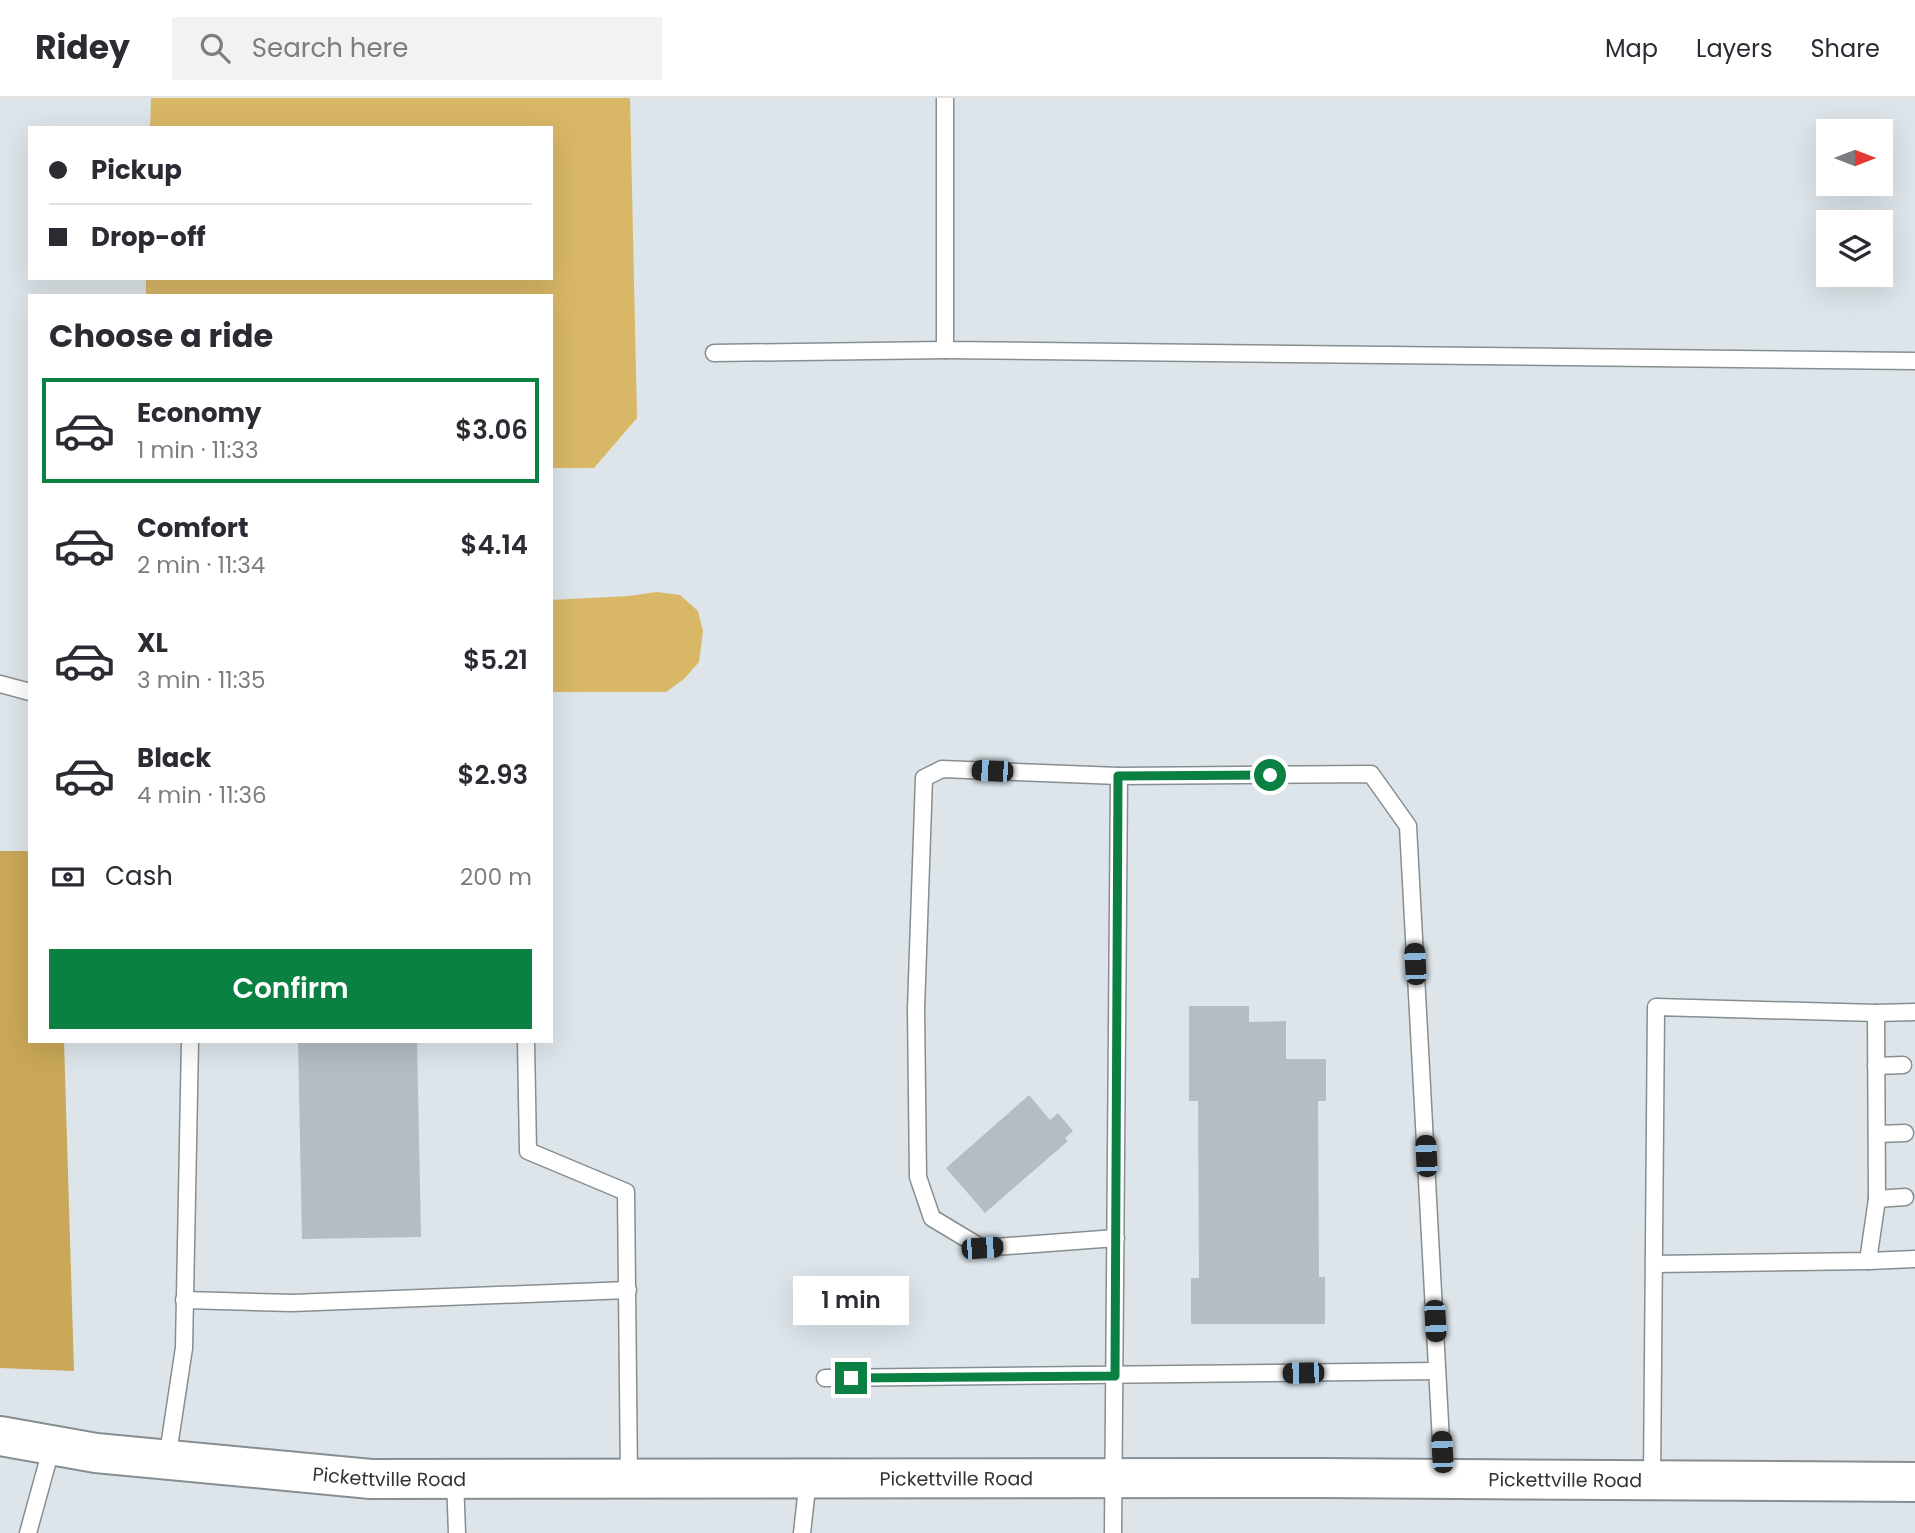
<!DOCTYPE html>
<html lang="en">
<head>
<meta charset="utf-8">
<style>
  body { margin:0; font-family:Poppins,sans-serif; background:#f2f2f3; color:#2b2b33; height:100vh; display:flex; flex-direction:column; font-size:26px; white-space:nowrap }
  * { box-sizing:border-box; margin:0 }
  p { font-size:23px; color:#7c7c81 }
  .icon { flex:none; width:38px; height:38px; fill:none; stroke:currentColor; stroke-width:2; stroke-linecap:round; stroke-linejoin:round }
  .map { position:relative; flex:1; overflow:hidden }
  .side { position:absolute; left:28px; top:196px; width:525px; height:749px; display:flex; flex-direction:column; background:#fff; border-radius:0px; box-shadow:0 7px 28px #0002 }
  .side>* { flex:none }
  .guide { position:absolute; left:28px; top:28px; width:525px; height:154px; border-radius:0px; box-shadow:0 7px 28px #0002; display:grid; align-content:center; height:154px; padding:0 21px; background:#fff }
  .needle { width:46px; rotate:90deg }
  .fabs { position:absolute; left:1816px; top:21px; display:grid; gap:14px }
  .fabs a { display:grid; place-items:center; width:77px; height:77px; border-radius:0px; background:#fff; box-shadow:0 7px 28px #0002; font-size:35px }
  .end { position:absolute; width:32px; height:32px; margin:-16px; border:9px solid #0b8043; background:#fff; box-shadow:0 0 0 4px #fff }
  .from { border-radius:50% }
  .bubble { position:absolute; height:49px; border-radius:0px; background:#fff; box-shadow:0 7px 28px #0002; font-size:23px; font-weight:600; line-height:49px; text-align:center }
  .car { position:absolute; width:21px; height:42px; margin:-21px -10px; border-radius:9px; box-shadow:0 0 5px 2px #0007; background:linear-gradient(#222 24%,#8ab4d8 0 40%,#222 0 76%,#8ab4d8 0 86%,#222 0) }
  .guide b { display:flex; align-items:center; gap:24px; height:66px; font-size:26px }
  .guide b+b { border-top:2px solid #e1e1e2 }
  .guide i { width:18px; height:18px; background:#2b2b33 }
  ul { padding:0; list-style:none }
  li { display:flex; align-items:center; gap:21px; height:105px; margin:0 14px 10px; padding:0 7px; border:4px solid transparent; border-radius:0px }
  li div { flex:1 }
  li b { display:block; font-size:26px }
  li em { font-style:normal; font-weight:600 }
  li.active { border-color:#0b8043 }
  li>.icon { width:63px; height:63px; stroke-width:1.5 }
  h2 { padding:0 21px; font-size:32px; line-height:84px }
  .pay { display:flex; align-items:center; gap:18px; height:77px; padding:0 21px; font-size:26px }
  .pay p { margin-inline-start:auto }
  .cta { display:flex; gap:14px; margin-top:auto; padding:14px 21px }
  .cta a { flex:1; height:80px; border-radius:0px; background:#0b8043; color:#fff; font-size:28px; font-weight:600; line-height:80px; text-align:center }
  header { display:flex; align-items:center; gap:42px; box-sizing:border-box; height:98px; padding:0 35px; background:#fff; border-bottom:2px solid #e1e1e2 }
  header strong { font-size:33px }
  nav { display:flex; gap:38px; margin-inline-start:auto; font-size:24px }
  .search { width:490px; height:63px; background:#f2f2f3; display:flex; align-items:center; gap:18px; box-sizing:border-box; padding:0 24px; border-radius:0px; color:#7c7c81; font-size:26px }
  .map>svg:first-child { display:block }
</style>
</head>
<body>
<header>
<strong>Ridey</strong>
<div class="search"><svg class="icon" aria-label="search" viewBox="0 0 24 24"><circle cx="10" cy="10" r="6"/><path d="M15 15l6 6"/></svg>Search here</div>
<nav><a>Map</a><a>Layers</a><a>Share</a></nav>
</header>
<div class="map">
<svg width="1915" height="1435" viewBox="0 0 1915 1435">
  <rect width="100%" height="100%" fill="#dde5ea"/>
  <polygon fill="#c9a857" points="0,753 30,753 30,943 64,943 74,1273 0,1270"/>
  <g fill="#d8b766">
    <polygon points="151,0 630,0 637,320 594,370 551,370 551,198 146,198 146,180 551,180 551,30 150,30"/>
    <polygon points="657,494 680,497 698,513 703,533 699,564 684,581 666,594 551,594 551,502 629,498"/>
  </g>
  <g fill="#b6bdc2">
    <polygon points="1189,908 1249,908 1249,924 1286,923 1286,961 1326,961 1326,1003 1318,1003 1319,1179 1325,1179 1325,1226 1191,1226 1191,1180 1199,1180 1198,1003 1189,1003"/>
    <polygon points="298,943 417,943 421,1139 302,1141"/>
    <polygon points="1029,997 1050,1022 1058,1015 1073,1033 1065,1040 1068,1043 985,1115 946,1070"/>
  </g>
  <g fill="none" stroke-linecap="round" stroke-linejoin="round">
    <g stroke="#878e92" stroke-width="19">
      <g id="service">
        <polyline points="945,0 945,252 1915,263"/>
        <polyline points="714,255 945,252"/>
        <polyline points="0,586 30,594"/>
        <polyline points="526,943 528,1053 626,1094 629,1381"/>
        <polyline points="1876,968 1903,967"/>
        <polyline points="1878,1036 1905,1035"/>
        <polyline points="1877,1101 1905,1099"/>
        <polyline points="1116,1140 982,1150 932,1120 918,1079 916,911 924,680 942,671 1119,678"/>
        <polyline points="1868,1163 1915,1161"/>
        <polyline points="1654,1166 1868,1163 1877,1101 1876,915"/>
        <polyline points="184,1202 292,1205 628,1192"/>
        <polyline points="825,1280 1437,1273"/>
        <polyline points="167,1362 184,1250 190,943"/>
        <polyline points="455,1381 457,1435"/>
        <polyline points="1652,1382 1656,909 1876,915 1915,914"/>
        <polyline points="28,1435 52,1348"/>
        <polyline points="802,1435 808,1381"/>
        <polyline points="1113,1435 1119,678 1371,676 1408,728 1443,1381"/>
      </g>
    </g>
    <g stroke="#878e92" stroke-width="42">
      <g id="tertiary">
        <path id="s1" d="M0,1338L96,1355L371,1381L1319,1380L1915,1384"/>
      </g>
    </g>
    <use href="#service" stroke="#fff" stroke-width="16"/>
    <use href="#tertiary" stroke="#fff" stroke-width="38"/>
  </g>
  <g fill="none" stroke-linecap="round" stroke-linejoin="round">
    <polyline stroke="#0b8043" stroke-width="9" points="851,1280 1115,1278 1118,678 1270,677"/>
  </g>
  <g text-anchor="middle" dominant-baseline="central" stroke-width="7" stroke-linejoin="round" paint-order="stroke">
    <g font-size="19" fill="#313435" stroke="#eaf2f7">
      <text stroke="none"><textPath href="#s1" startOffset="392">Pickettville Road</textPath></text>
      <text stroke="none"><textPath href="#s1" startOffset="959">Pickettville Road</textPath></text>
      <text stroke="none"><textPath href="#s1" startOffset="1568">Pickettville Road</textPath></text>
    </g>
  </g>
</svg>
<div class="fabs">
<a><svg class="needle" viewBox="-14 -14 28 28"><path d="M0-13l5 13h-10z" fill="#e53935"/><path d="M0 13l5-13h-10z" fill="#7c7c81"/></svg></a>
<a><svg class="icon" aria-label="layers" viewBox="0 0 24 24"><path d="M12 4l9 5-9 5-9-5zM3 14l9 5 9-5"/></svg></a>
</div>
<i class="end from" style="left:1270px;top:677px"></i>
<i class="end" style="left:851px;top:1280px"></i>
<div class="bubble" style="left:793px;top:1178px;width:116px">1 min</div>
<i class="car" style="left:992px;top:673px;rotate:272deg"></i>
<i class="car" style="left:1415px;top:866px;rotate:357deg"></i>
<i class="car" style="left:1426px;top:1058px;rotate:357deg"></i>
<i class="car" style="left:982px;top:1150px;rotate:86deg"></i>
<i class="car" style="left:1435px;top:1223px;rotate:177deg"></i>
<i class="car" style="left:1303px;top:1275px;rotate:269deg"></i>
<i class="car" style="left:1442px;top:1354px;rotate:357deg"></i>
<div class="guide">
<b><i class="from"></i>Pickup</b>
<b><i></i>Drop-off</b>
</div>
<section class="side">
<h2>Choose a ride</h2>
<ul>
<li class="active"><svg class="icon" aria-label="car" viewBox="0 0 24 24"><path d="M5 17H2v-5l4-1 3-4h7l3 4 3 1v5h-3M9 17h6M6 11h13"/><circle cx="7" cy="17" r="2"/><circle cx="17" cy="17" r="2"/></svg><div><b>Economy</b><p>1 min · 11:33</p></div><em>$3.06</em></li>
<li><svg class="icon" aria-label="car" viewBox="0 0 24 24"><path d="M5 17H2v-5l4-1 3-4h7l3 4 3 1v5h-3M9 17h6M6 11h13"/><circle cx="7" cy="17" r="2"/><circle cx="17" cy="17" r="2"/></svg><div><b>Comfort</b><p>2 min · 11:34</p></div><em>$4.14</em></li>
<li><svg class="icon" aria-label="car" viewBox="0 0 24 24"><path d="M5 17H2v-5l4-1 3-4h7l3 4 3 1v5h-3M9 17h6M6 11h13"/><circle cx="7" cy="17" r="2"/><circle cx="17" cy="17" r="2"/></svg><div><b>XL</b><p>3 min · 11:35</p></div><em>$5.21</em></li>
<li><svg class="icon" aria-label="car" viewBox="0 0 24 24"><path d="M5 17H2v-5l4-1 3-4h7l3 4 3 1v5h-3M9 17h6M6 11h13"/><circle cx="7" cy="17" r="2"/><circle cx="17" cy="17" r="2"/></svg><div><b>Black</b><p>4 min · 11:36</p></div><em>$2.93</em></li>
</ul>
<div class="pay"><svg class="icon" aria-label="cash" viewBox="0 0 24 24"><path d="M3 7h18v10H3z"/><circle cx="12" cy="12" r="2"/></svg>Cash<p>200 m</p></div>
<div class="cta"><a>Confirm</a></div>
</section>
</div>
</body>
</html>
